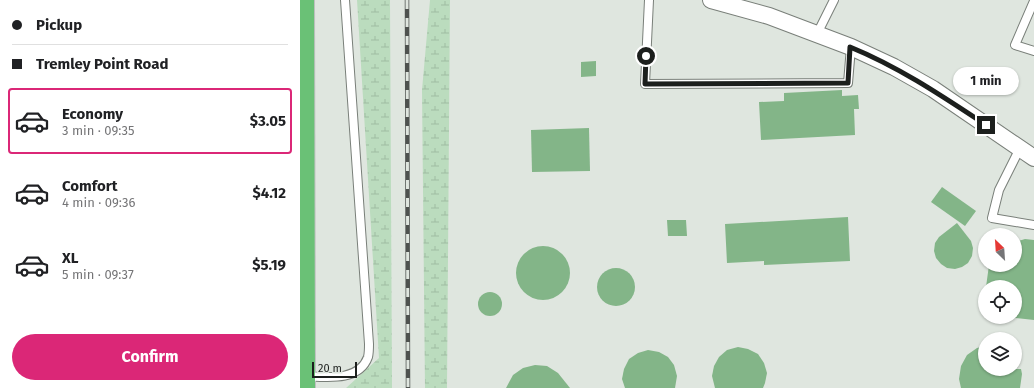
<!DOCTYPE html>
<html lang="en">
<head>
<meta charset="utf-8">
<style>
  body { margin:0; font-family:"Fira Sans",sans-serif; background:#f2f2f2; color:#202124; height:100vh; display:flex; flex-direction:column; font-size:15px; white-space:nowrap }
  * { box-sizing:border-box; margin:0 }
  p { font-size:13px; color:#757577 }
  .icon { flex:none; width:22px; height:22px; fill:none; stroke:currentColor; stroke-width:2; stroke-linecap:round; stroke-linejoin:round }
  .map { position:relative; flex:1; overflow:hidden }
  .details { display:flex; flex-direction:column; background:#fff; width:300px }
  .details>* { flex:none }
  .guide { display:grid; align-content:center; height:88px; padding:0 12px; background:#fff }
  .needle { width:26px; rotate:335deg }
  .controls { position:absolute; left:678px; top:228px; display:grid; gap:8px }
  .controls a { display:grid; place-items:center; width:44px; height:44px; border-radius:50%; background:#fff; box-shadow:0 1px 3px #0004; font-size:20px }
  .scale { position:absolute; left:12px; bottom:10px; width:45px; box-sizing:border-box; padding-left:4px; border:2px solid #1c1f1d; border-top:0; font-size:11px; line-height:14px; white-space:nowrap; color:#1c1f1d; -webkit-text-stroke:3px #dfe6df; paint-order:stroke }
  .end { position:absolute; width:18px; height:18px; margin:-9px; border:5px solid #1c1f1d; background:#fff; box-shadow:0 0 0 2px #fff }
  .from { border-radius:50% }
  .bubble { position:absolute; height:28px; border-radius:14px; background:#fff; box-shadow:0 1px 3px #0004; font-size:13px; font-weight:700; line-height:28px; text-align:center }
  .guide b { display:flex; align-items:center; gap:14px; height:38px; font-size:15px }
  .guide b+b { border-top:1px solid #e0e0e0 }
  .guide i { width:10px; height:10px; background:#202124 }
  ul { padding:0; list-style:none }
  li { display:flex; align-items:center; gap:12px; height:66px; margin:0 8px 6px; padding:0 4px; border:2px solid transparent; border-radius:4px }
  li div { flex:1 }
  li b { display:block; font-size:15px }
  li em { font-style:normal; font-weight:700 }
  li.selected { border-color:#db2777 }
  li>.icon { width:36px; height:36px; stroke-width:1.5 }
  .cta { display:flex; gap:8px; margin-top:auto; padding:8px 12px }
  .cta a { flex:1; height:46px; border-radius:24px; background:#db2777; color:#fff; font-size:16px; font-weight:700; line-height:46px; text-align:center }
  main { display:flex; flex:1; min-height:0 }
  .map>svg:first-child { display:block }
</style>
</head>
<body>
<main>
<section class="details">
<div class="guide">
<b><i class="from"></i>Pickup</b>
<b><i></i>Tremley Point Road</b>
</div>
<ul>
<li class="selected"><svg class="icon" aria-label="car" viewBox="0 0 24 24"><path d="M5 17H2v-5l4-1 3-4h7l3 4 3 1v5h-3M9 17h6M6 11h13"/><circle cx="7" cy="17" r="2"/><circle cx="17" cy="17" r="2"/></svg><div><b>Economy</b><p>3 min · 09:35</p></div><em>$3.05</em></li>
<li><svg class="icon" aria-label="car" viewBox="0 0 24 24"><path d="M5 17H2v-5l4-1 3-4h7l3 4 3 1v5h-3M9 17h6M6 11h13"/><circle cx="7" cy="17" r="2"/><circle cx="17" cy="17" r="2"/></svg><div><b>Comfort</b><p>4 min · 09:36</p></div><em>$4.12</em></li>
<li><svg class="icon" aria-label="car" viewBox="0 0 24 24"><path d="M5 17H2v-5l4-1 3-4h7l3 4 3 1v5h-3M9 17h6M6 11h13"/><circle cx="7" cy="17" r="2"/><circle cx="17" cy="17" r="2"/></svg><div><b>XL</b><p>5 min · 09:37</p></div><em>$5.19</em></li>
</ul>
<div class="cta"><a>Confirm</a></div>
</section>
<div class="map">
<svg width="734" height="388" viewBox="0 0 734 388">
  <defs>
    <pattern id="wetland-marsh" width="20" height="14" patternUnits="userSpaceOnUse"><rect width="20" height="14" fill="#bbdcbe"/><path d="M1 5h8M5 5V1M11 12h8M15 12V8" fill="none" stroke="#a0bca3"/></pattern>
  </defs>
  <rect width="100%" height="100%" fill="#dfe6df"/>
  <g fill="url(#wetland-marsh)">
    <polygon points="57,0 90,0 92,388 46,388 79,358"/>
    <polygon points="130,0 150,0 147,388 125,388 122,90"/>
  </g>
  <g fill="#83b588">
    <polygon points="296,61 296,76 281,77 281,62"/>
    <polygon points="542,90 542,96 558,95 559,109 554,109 555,135 461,140 459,102 484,101 484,93"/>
    <polygon points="289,128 290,171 232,172 231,130"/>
    <polygon points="642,187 676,211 665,226 631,202"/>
    <polygon points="548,217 550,261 464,265 464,261 427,263 425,224"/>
    <polygon points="367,220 386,220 387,236 368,236"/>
    <polygon points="657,223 671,241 673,248 672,256 668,263 662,267 655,269 647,268 641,264 636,258 634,251 635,243 639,237"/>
    <polygon points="725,239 734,240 734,320 715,318 715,287 686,287 689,265 715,265 715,242"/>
    <circle cx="243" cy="273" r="27"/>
    <circle cx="316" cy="287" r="19"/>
    <circle cx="190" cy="304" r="12"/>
    <polygon points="685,346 685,369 721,369 722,374 720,388 661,388 659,379 661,366 667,355 677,348"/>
    <polygon points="438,347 448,349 458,354 464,363 467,373 465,383 463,388 415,388 412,376 414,366 419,357 427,350"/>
    <polygon points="348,350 359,352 368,357 374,365 377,376 375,388 325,388 322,379 324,369 329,359 338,353"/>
    <polygon points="235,365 247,366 258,373 270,388 206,388 213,375 223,368"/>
  </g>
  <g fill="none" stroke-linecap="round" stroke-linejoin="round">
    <g stroke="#797f79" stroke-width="10">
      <g id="lane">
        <polyline points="349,0 345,84 548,83 551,47"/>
        <polyline points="734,1 715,45 734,51"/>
        <polyline points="517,34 534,0"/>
        <polyline points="720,148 699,190 692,218 734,225"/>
        <path d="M5,376C26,377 59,382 68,357C69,353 69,348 69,344L45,0"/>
      </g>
    </g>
    <g stroke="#797f79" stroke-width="18">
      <polyline id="street" points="411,0 469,16 551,47 594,67 633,89 734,158"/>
    </g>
    <g stroke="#bfc0c0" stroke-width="24">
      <polyline id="highway" points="3,0 4,388"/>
    </g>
    <use href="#lane" stroke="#fff" stroke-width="8"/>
    <use href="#street" stroke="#fff" stroke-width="16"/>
    <use href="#highway" stroke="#6ac176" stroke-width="22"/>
    <g stroke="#4e524f" stroke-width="4.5">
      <polyline id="rail" points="107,0 108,388"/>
    </g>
    <use href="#rail" stroke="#dfe6df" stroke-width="3" stroke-dasharray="9" stroke-linecap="butt"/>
  </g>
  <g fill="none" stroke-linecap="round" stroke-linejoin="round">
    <path stroke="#1c1f1d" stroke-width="5" d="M346,56L345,84L548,83L550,47C599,67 642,96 686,125"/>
  </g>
</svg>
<div class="controls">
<a><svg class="needle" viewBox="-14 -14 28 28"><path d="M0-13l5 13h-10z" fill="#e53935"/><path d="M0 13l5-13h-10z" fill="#757577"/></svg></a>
<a><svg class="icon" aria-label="locate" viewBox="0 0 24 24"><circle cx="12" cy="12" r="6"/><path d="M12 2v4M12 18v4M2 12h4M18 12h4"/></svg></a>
<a><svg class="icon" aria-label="layers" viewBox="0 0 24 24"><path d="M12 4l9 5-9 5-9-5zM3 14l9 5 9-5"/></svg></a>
</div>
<div class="scale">20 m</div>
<i class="end from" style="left:346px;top:56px"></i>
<i class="end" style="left:686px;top:125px"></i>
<div class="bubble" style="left:653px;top:67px;width:66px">1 min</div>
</div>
</main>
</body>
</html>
